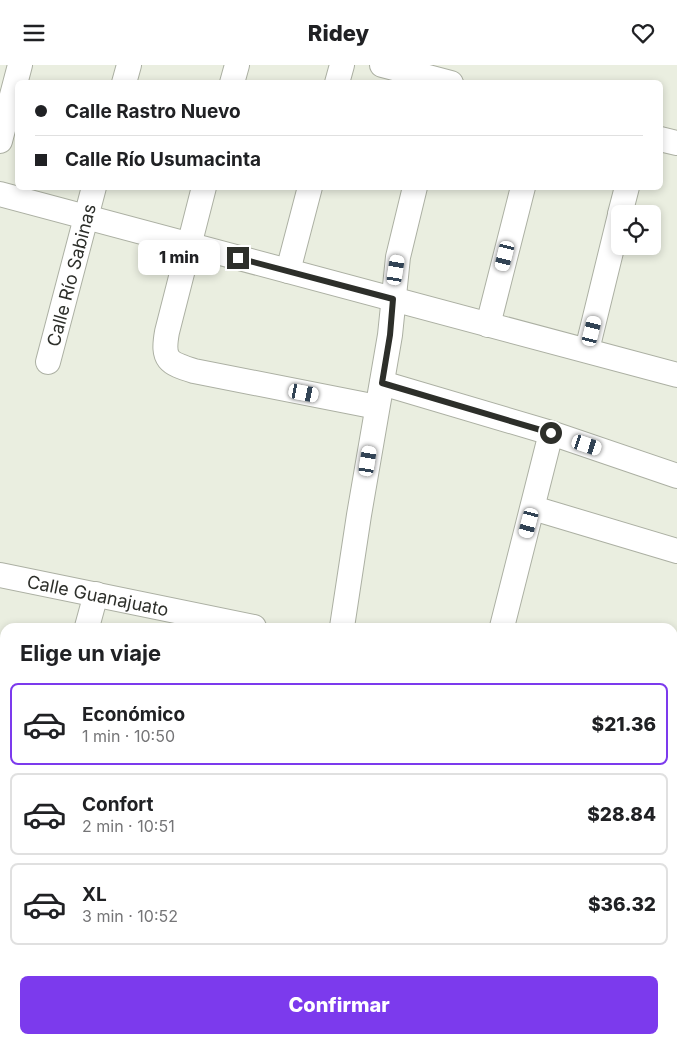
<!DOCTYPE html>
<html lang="es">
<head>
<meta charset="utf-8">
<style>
  body { margin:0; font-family:Inter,sans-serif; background:#f2f2f2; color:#202124; height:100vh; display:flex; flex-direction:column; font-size:19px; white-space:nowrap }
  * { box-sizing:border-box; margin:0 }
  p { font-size:16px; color:#757577 }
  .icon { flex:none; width:28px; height:28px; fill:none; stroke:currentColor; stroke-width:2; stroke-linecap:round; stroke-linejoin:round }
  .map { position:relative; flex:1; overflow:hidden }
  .details { position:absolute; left:0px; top:558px; width:678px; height:421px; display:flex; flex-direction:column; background:#fff; border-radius:15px 15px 0 0; box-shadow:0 2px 8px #0003 }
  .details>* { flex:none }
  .banner { position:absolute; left:15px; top:15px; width:648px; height:110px; border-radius:8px; box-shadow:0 2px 8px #0003; display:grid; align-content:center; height:110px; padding:0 20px; background:#fff }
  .tools { position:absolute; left:611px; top:140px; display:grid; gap:10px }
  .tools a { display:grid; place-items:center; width:50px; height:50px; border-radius:8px; background:#fff; box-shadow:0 2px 8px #0003; font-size:25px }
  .end { position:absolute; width:22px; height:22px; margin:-11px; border:6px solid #2d2f2a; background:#fff; box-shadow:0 0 0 2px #fff }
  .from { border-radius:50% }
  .bubble { position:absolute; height:35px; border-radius:8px; background:#fff; box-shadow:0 2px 8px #0003; font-size:16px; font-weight:800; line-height:35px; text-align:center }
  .car { position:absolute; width:15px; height:30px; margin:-15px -8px; border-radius:6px; box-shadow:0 0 4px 1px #0007; background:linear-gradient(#fff 24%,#345 0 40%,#fff 0 76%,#345 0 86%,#fff 0) }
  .banner b { display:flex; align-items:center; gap:18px; height:48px; font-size:19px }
  .banner b+b { border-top:1px solid #e0e0e0 }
  .banner i { width:12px; height:12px; background:#202124 }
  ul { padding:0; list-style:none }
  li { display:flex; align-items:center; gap:15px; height:82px; margin:0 10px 8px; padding:0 10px; border:2px solid #e0e0e0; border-radius:8px }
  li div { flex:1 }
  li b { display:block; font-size:19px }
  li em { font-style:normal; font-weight:800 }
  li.selected { border-color:#7c3aed }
  li>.icon { width:45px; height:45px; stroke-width:1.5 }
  h2 { padding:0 20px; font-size:22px; line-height:60px }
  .cta { display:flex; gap:10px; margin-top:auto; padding:10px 20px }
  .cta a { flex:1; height:58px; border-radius:8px; background:#7c3aed; color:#fff; font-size:20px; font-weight:800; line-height:58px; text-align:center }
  header { display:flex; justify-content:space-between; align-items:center; height:65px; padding:0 20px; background:#fff; font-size:22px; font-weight:800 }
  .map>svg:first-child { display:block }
</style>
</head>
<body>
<header><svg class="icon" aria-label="menu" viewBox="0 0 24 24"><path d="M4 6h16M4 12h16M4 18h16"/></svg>Ridey<svg class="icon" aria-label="heart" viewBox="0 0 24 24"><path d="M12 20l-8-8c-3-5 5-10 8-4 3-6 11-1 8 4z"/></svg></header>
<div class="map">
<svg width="677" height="978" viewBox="0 0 677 978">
  <rect width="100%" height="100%" fill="#eaeee0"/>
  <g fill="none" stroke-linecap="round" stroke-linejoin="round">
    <g stroke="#acb0a3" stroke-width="26">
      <g id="minor">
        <polyline points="382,0 451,18"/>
        <polyline points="124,18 129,0"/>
        <polyline points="232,18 237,0"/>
        <polyline points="337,18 342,0"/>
        <polyline points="660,74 677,78"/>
        <polyline points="0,76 20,0"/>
        <path d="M204,122L167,267C162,295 168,298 194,306L377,342"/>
        <polyline points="0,129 677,310"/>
        <polyline points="620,149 627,122"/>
        <polyline points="288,206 310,122"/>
        <polyline points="488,260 523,122"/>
        <polyline points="587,285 620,150"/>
        <path id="s1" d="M48,297L94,122"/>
        <polyline points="382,318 551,368 677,411"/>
        <polyline points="533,443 677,486"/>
        <path id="s2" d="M0,510L254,562"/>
        <polyline points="87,562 96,529"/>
        <polyline points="342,562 359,450 390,270 398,192 415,122"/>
        <polyline points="502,562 551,368"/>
        <polyline points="672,634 677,617"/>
        <polyline points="672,775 677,777"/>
        <polyline points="0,802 5,803"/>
        <polyline points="0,911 5,892"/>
        <polyline points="246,978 248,974"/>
        <polyline points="423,978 424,974"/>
      </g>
    </g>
    <use href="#minor" stroke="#fff" stroke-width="24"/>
  </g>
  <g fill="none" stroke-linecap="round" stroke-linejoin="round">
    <polyline stroke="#2d2f2a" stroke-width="6" points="238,193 393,234 390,270 382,318 551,368"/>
  </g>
  <g text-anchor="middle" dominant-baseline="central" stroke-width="5" stroke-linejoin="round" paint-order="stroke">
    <g font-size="18" fill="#2d2f2a" stroke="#fff">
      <text stroke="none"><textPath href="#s1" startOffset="90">Calle Río Sabinas</textPath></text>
      <text stroke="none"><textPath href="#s2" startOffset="100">Calle Guanajuato</textPath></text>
    </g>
  </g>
</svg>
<div class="tools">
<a><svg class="icon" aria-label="locate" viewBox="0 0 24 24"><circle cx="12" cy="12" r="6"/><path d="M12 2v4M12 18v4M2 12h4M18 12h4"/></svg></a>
</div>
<i class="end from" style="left:551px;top:368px"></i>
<i class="end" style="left:238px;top:193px"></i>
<div class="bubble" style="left:138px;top:175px;width:82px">1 min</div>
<i class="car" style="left:505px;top:191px;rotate:194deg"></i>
<i class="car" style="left:396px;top:205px;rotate:9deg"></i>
<i class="car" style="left:592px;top:266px;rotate:14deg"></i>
<i class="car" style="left:304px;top:328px;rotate:101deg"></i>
<i class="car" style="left:587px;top:380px;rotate:108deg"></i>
<i class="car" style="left:368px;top:396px;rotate:9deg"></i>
<i class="car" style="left:529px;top:458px;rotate:195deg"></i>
<div class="banner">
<b><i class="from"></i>Calle Rastro Nuevo</b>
<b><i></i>Calle Río Usumacinta</b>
</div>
<section class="details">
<h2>Elige un viaje</h2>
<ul>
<li class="selected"><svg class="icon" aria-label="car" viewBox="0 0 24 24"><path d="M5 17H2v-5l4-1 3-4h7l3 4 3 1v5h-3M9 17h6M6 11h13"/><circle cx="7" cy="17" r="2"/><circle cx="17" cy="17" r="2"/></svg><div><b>Económico</b><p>1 min · 10:50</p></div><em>$21.36</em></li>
<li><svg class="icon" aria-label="car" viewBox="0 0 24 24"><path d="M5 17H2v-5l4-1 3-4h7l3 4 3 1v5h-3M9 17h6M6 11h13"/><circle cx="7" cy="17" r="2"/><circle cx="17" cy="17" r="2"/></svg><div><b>Confort</b><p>2 min · 10:51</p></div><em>$28.84</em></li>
<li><svg class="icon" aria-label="car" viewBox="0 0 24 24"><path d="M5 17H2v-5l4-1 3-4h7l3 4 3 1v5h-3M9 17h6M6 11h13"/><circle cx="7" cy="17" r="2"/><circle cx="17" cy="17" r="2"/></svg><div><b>XL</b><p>3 min · 10:52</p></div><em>$36.32</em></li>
</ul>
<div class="cta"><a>Confirmar</a></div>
</section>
</div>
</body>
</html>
